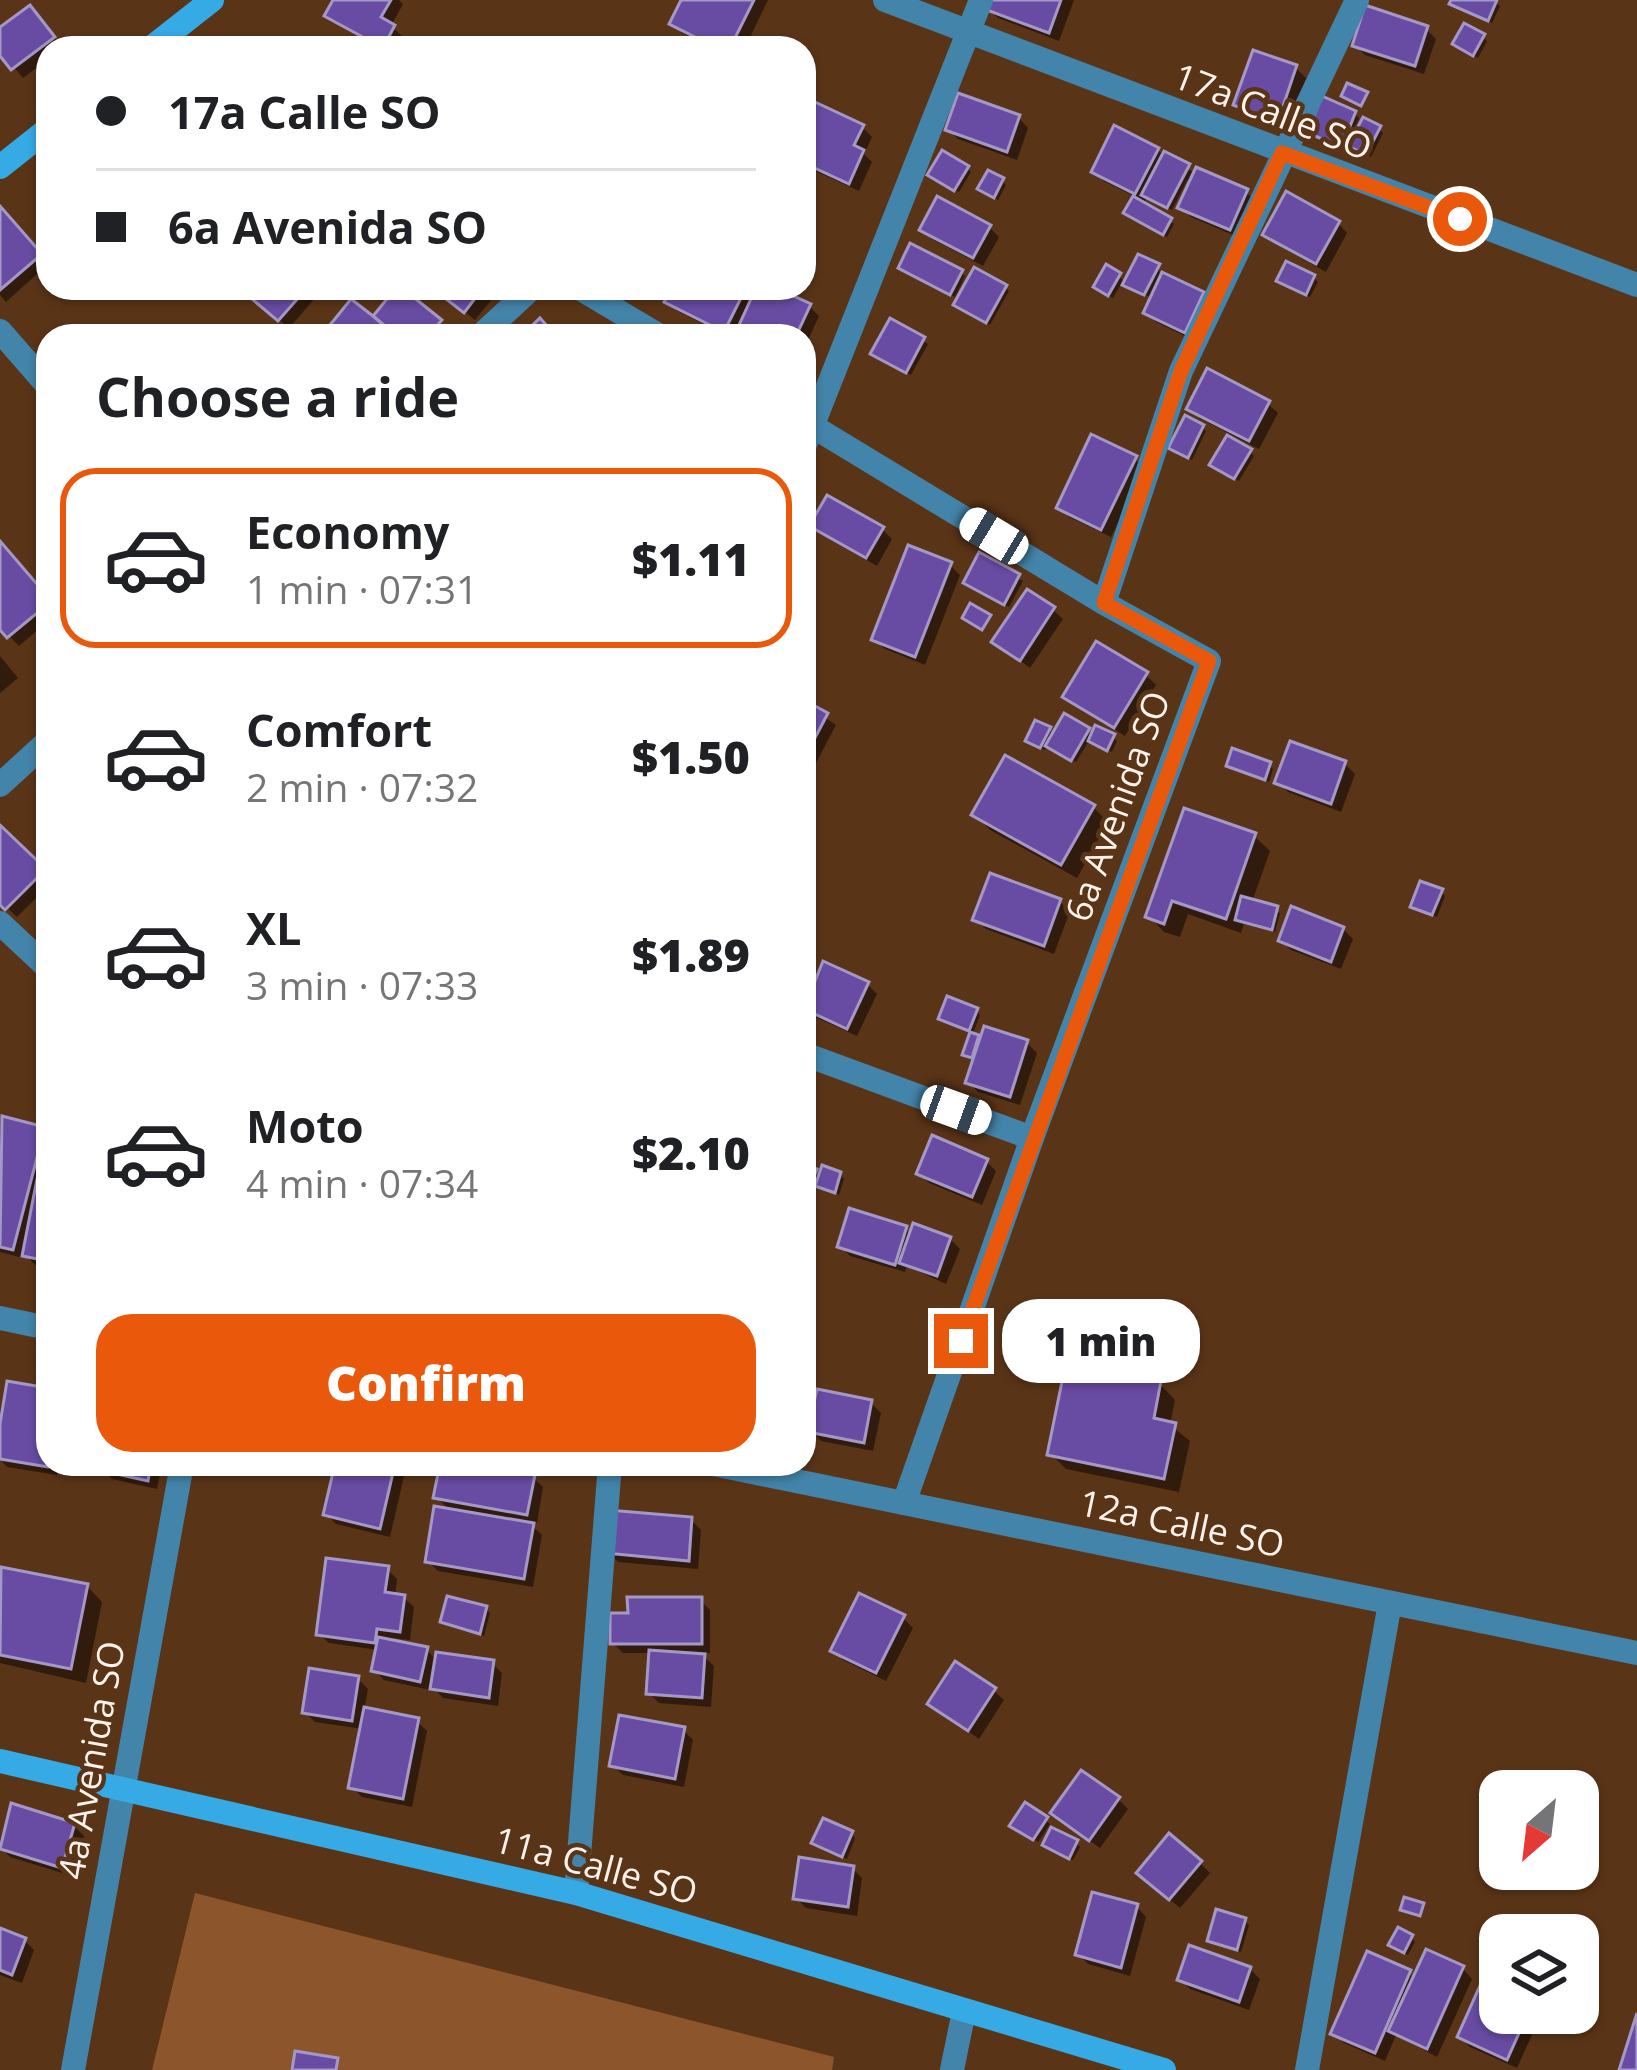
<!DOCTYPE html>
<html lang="en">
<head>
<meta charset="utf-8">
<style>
  body { margin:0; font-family:"Open Sans",sans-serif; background:#f6f6f6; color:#202124; height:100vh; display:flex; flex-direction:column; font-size:45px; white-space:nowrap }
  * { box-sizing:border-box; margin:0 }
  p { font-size:39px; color:#757577 }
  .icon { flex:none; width:66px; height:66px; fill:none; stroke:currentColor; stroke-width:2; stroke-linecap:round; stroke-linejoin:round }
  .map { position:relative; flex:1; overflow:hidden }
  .drawer { position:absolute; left:36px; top:324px; width:780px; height:1152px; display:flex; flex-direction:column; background:#fff; border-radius:36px; box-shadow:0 3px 9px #0004 }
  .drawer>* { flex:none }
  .hud { position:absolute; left:36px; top:36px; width:780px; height:264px; border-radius:36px; box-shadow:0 3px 9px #0004; display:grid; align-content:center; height:264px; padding:0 60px; background:#fff }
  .needle { width:78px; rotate:208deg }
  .controls { position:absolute; left:1479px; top:1770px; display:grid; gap:24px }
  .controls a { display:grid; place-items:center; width:120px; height:120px; border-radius:24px; background:#fff; box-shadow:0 3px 9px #0004; font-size:60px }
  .end { position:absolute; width:54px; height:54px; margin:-27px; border:15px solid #ea580c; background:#fff; box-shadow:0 0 0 6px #fff }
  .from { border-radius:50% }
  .bubble { position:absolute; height:84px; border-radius:36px; background:#fff; box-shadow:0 3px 9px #0004; font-size:39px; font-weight:800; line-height:84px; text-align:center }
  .car { position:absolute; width:36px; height:72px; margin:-36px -18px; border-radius:15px; box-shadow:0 0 9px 3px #0007; background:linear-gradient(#fff 24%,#345 0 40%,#fff 0 76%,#345 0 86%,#fff 0) }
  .hud b { display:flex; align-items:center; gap:42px; height:114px; font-size:45px }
  .hud b+b { border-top:3px solid #e0e0e0 }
  .hud i { width:30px; height:30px; background:#202124 }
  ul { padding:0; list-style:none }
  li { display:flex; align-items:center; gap:36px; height:180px; margin:0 24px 18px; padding:0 36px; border:6px solid transparent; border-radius:36px }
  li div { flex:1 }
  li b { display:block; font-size:45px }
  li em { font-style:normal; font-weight:800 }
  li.selected { border-color:#ea580c }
  li>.icon { width:108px; height:108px; stroke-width:1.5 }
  h2 { padding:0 60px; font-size:54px; line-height:144px }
  .primary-button { display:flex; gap:24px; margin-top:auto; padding:24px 60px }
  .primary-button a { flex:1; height:138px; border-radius:36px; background:#ea580c; color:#fff; font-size:48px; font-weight:800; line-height:138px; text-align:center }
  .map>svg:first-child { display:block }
</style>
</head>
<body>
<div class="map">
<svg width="1637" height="2070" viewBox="0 0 1637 2070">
  <rect width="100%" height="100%" fill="#5a3417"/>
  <polygon fill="#8d552b" points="195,1893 834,2057 832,2070 152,2070"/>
  <g fill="#0007">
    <polygon points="337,0 399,0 403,4 391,26 403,37 397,48 379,48 338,25 328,15"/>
    <polygon points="684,0 768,0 745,48 712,48 682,33 672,23"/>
    <polygon points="991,0 1074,0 1059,41 998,18 988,9"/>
    <polygon points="1454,0 1493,0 1500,6 1492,23 1457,8"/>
    <polygon points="40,18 62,48 48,48 48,59 23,78 0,51 0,31"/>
    <polygon points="1426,29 1436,39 1424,74 1365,55 1355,45"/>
    <polygon points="1483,37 1487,41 1478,58 1460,48"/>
    <polygon points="1296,68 1306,78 1288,129 1247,114 1237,104"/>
    <polygon points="1355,114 1359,118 1353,130 1379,129 1383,133 1371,157 1349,142 1346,149 1315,136"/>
    <polygon points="1019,118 1028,128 1017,160 958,139 948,129"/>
    <polygon points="862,127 872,137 864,154 872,162 859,191 804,166 804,132"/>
    <polygon points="1157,150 1196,174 1246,192 1256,202 1240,238 1191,217 1181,207 1192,183 1187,180 1172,210 1147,197 1143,205 1174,224 1167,237 1131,217 1127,213 1136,197 1104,181 1095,171"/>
    <polygon points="967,168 971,172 959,192 935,178"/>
    <polygon points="1002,181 1006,185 998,200 985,193"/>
    <polygon points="0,210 48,264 6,302 0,295"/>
    <polygon points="1338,223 1347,233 1326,272 1276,244 1266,235"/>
    <polygon points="989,227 999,237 983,266 932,239 922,229"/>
    <polygon points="1158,266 1160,274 1203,294 1212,304 1195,341 1156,322 1146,312 1153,299 1123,281 1113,298 1100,291 1107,268 1127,283"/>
    <polygon points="906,272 961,272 965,276 955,297"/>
    <polygon points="1314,278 1318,282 1310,297 1284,284"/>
    <polygon points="1005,287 1009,291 990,325 961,309"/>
    <polygon points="242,288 324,288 289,328"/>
    <polygon points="436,288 501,288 475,320"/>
    <polygon points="658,288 769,288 809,306 819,316 804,349 804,336 728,336 677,311 668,301 671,295"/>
    <polygon points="399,289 449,332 446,336 325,336 373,320"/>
    <polygon points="891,322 928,344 911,375 878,358"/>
    <polygon points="1268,404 1278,413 1259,449 1199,418 1190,408"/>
    <polygon points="1202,427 1206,431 1192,460 1176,452"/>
    <polygon points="1250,452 1254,456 1239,481 1217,468"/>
    <polygon points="1135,459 1145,469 1111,537 1069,517 1059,507"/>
    <polygon points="813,525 882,529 892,539 877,566 823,535"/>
    <polygon points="0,545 48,600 48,621 19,646 0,626"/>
    <polygon points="980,556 1023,581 1009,607 970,586"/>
    <polygon points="950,565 960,575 925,665 885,649 875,640"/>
    <polygon points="1053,610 1063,619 1030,668 995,642"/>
    <polygon points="0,656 18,678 0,693"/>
    <polygon points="1146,675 1156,685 1125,736 1066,697"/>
    <polygon points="804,703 836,725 807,780 804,779"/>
    <polygon points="1049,729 1054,735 1088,730 1094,736 1113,737 1117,741 1112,752 1090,739 1076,762 1048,744 1045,750 1033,744"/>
    <polygon points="1345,764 1355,774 1341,812 1288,792 1278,782"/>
    <polygon points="1230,765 1269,765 1273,769 1269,782"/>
    <polygon points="1093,807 1108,822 1077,878 990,830 975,814"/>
    <polygon points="0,829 48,876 48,886 17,917 0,901"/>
    <polygon points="1254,836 1270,851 1252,902 1280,913 1275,932 1244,924 1241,933 1188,914 1180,937 1164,932 1149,916"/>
    <polygon points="1441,892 1445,896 1437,917 1414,906"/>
    <polygon points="1060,902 1070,911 1054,954 986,929 976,920"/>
    <polygon points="1343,929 1353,939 1341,969 1291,950 1281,940"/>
    <polygon points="867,984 877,994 857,1036 815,1017 805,1007"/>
    <polygon points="976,1010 980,1015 972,1036 982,1041 1027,1043 1037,1053 1020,1105 978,1092 968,1082 976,1060 966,1054 972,1033 942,1018"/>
    <polygon points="4,1120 43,1130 48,1135 48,1159 42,1183 48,1185 48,1267 35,1265 24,1253 23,1258 0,1252 0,1133"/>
    <polygon points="986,1161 996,1171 982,1205 929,1183 919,1173"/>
    <polygon points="804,1168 821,1178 840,1175 844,1179 839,1195 816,1183 814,1191 804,1187"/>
    <polygon points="905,1229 912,1235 950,1239 960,1249 946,1284 907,1266 905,1272 850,1256 840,1246"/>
    <polygon points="1160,1384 1175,1400 1170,1425 1190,1441 1179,1492 1066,1469 1051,1454"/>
    <polygon points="48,1391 48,1464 59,1464 57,1475 7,1467 0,1459 0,1442"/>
    <polygon points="871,1403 881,1413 873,1451 821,1441 812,1431"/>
    <polygon points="103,1464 162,1464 157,1489 112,1479 102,1469"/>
    <polygon points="338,1464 384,1464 394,1466 404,1476 390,1537 336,1524 326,1514"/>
    <polygon points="443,1464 533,1478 543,1487 537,1523 528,1522 542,1535 533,1587 438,1571 428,1561 451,1512 437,1497"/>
    <polygon points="691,1520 701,1530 698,1569 618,1562 608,1552"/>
    <polygon points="387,1569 397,1579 395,1596 404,1598 414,1607 410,1640 393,1638 392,1643 427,1650 437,1661 492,1663 502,1673 498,1706 443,1698 431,1685 430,1690 384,1680 374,1670 378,1650 329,1643 319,1634"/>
    <polygon points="3,1570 87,1586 102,1602 86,1683 0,1663"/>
    <polygon points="700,1600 710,1610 710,1653 700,1653 714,1666 711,1707 659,1703 649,1693 652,1653 623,1653 613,1643"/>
    <polygon points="486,1609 490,1613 484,1636 443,1622"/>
    <polygon points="903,1618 913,1628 886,1681 843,1660 834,1650"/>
    <polygon points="358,1679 368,1689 364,1710 417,1721 427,1731 412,1807 362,1797 352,1787 363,1729 315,1722 305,1712"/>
    <polygon points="994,1691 1004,1700 979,1739 931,1704"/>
    <polygon points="683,1730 693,1740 684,1787 623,1775 613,1765"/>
    <polygon points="1118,1799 1128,1809 1100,1848 1064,1823"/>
    <polygon points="1026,1806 1050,1824 1038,1842 1017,1829"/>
    <polygon points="13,1807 74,1826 84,1836 72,1876 10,1857 0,1847"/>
    <polygon points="851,1834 855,1838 847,1859 819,1847"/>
    <polygon points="1076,1843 1080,1847 1073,1860 1049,1848"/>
    <polygon points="1200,1863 1210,1873 1180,1908 1150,1882"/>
    <polygon points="852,1868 862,1878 857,1916 806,1908 796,1898"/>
    <polygon points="1137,1907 1146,1917 1130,1976 1088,1964 1078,1954"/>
    <polygon points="1245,1921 1249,1925 1241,1952 1210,1940"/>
    <polygon points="0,1932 24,1940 34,1950 22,1983 0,1975"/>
    <polygon points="1411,1938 1415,1942 1408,1955 1396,1948"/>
    <polygon points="1250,1969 1260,1979 1249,2010 1190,1989 1180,1979"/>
    <polygon points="1463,1969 1472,1979 1437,2057 1396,2035 1385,2061 1344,2043 1334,2033 1409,1973 1415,1979"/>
    <polygon points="1500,1990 1500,2013 1541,2015 1517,2068 1470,2047 1460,2037"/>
  </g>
  <g fill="#684ca3" stroke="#a498c7" stroke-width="3">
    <polygon points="333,0 391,0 381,17 395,25 383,48 324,16"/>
    <polygon points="681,0 754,0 730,48 717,48 669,24"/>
    <polygon points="988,0 1061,0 1049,33 984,9"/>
    <polygon points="1451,0 1497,0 1488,21 1449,4"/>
    <polygon points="30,5 55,37 11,70 0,56 0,27"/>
    <polygon points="1365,5 1428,26 1415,66 1352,46"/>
    <polygon points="1464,23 1485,34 1473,56 1452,44"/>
    <polygon points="1253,50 1297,65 1278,121 1233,105"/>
    <polygon points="1347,83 1368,92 1361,106 1341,96"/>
    <polygon points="958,93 1020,115 1007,152 945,130"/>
    <polygon points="1322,96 1356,111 1342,147 1307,133"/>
    <polygon points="815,102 864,125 854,145 864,150 849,184 804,163 804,125"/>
    <polygon points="1363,117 1381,126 1366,155 1348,146"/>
    <polygon points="1114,125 1159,148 1135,194 1091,172"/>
    <polygon points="942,150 969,166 954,191 927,175"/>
    <polygon points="1164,151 1190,164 1167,208 1141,195"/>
    <polygon points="1196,167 1248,189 1230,230 1177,208"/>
    <polygon points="988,170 1004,178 994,198 977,189"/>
    <polygon points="1286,191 1340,221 1316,264 1262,235"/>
    <polygon points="937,196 991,225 973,258 919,230"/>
    <polygon points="1133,196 1172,218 1163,235 1123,213"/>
    <polygon points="0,206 42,254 0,290"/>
    <polygon points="910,243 963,270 950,295 898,268"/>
    <polygon points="1138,254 1160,264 1144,295 1122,285"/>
    <polygon points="1286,261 1315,275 1306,295 1276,281"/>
    <polygon points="1106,264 1121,273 1108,296 1093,287"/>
    <polygon points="974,267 1007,285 986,323 953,305"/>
    <polygon points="1162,272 1204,292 1185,333 1143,313"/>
    <polygon points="239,288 307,288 278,321"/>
    <polygon points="396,288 402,288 442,320 428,336 397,336 373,316"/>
    <polygon points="432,288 483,288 464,313"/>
    <polygon points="671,288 746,288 724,332 664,302"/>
    <polygon points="756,288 776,288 811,304 796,336 734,336"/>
    <polygon points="351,299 373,316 396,336 321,336"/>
    <polygon points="540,318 556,336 521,336"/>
    <polygon points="890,318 925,337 906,373 870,354"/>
    <polygon points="1207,368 1270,401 1249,441 1186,409"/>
    <polygon points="1185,415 1204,425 1188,458 1168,448"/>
    <polygon points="1091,434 1137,456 1101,530 1056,508"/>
    <polygon points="1227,435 1252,449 1234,479 1209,465"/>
    <polygon points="827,495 884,527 866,558 809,526"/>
    <polygon points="0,541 48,597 48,604 7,638 0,630"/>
    <polygon points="908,545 952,562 915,657 871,640"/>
    <polygon points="979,552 1020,574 1004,605 963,583"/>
    <polygon points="1027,589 1055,607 1020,661 991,642"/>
    <polygon points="970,603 991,615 982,630 962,618"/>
    <polygon points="1096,641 1148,672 1114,728 1062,697"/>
    <polygon points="804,700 828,713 804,759"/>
    <polygon points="1064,713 1090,728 1071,761 1045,746"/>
    <polygon points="1035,720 1051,727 1040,748 1025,741"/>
    <polygon points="1095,725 1115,734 1107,751 1088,741"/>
    <polygon points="1290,741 1346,761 1331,804 1274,783"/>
    <polygon points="1232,748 1271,762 1265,780 1226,766"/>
    <polygon points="1005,755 1095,805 1061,865 971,815"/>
    <polygon points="1184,808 1256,833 1226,919 1172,901 1164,924 1145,917"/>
    <polygon points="0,825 46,869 5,910 0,905"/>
    <polygon points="990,873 1061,899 1044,946 972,920"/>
    <polygon points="1420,881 1443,889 1432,915 1410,907"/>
    <polygon points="1241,896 1278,906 1272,930 1235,920"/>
    <polygon points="1291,906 1344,927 1331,962 1278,941"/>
    <polygon points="823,961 869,982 847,1029 804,1009"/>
    <polygon points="947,996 978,1008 969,1031 938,1019"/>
    <polygon points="984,1026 1028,1040 1010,1097 965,1083"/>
    <polygon points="970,1032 979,1035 972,1058 962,1055"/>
    <polygon points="2,1116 45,1127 13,1250 0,1247"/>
    <polygon points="932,1135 988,1159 972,1197 916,1174"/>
    <polygon points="804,1165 817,1169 809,1189 804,1186"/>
    <polygon points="822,1165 841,1172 835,1193 815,1186"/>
    <polygon points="37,1179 48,1182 48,1261 22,1256"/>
    <polygon points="849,1208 907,1226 895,1265 837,1247"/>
    <polygon points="913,1223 951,1237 937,1276 899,1263"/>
    <polygon points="1066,1362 1161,1381 1154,1418 1176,1423 1164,1479 1047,1455"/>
    <polygon points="7,1381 48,1388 48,1467 0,1459 0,1424"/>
    <polygon points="817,1389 872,1400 864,1443 808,1432"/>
    <polygon points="100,1464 151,1464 148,1481 98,1470"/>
    <polygon points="335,1464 395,1464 380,1529 323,1515"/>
    <polygon points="440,1464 474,1464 535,1475 527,1515 433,1498"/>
    <polygon points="434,1506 534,1523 524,1579 425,1562"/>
    <polygon points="608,1510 692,1517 689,1561 605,1553"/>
    <polygon points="326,1558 389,1566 385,1592 405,1595 400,1632 377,1629 375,1643 316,1635"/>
    <polygon points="1,1567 88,1584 71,1669 0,1655"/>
    <polygon points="859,1593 905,1615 876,1673 830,1651"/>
    <polygon points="447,1596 487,1606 480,1634 440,1622"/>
    <polygon points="627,1597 702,1597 702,1644 610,1644 610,1613 628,1613"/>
    <polygon points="378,1637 428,1647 420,1682 371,1671"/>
    <polygon points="649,1650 705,1654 702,1698 646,1694"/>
    <polygon points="436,1652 494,1660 489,1698 430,1689"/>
    <polygon points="955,1661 996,1688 968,1731 927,1704"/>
    <polygon points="309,1668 359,1676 352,1721 302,1713"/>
    <polygon points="364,1707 419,1718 403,1799 348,1788"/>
    <polygon points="619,1715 685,1727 675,1779 609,1766"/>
    <polygon points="1081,1770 1120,1797 1089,1841 1050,1813"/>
    <polygon points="1025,1802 1048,1817 1033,1840 1009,1826"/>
    <polygon points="11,1803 75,1823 62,1868 0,1849"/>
    <polygon points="823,1818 853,1831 842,1857 811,1843"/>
    <polygon points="1051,1827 1078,1840 1069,1859 1042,1845"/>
    <polygon points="1169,1833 1202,1861 1169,1900 1136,1873"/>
    <polygon points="799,1857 854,1866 848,1907 793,1899"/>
    <polygon points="1092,1892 1138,1904 1121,1968 1075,1955"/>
    <polygon points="1404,1897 1424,1903 1420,1916 1400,1910"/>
    <polygon points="1216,1909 1246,1918 1237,1950 1207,1941"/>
    <polygon points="1398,1927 1413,1935 1404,1953 1388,1945"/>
    <polygon points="0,1928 26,1938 12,1975 0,1970"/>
    <polygon points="1189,1945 1251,1967 1239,2002 1177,1980"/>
    <polygon points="1426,1949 1464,1966 1427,2049 1388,2031"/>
    <polygon points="1367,1951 1411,1970 1375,2053 1330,2034"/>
    <polygon points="1483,1979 1500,1987 1500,2013 1528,2013 1507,2060 1457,2037"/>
    <polygon points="1637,2013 1637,2070 1619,2070"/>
    <polygon points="295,2051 338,2058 336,2070 292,2070"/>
  </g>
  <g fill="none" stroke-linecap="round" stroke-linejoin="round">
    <g stroke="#4384aa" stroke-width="24">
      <polyline points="885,0 1637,285"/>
      <polyline points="579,288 660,336"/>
      <polyline points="0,331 48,386"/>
      <polyline points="480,336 532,288"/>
      <polyline points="804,421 1104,603"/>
      <polyline points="804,447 981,0"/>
      <polyline points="0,785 48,741"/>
      <polyline points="0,923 48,968"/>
      <polyline points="804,1054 1032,1138"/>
      <polyline points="0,1318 48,1328"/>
      <polyline points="713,1464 1637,1653"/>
      <polyline points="904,1503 1032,1138 1209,661 1104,603 1181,371 1357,0"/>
      <polyline points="576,1893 610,1464"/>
      <polyline points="73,2070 182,1464"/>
      <polyline points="952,2070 964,2011"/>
      <polyline points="1307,2070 1390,1603"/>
    </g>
    <g stroke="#35aae5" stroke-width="24">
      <polyline points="151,48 212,0"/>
      <polyline points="0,167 48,129"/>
      <polyline points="0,1761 576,1893 1164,2070"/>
    </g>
  </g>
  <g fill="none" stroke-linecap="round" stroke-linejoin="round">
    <polyline stroke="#ea580c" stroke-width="15" points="961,1341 1209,661 1104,603 1181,371 1282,153 1460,219"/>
  </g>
  <g text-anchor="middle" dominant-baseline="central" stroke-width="9" stroke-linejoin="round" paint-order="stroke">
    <g font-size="36" fill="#fdf3ec" stroke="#5a3417">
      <text transform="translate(1273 111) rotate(21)">17a Calle SO</text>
      <text transform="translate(1117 806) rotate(-70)">6a Avenida SO</text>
      <text transform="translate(1182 1523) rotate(12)">12a Calle SO</text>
      <text transform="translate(91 1760) rotate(-80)">4a Avenida SO</text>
      <text transform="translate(596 1865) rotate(15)">11a Calle SO</text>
    </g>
  </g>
</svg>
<div class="controls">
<a><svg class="needle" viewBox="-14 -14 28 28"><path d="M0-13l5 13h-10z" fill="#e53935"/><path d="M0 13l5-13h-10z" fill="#757577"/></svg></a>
<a><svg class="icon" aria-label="layers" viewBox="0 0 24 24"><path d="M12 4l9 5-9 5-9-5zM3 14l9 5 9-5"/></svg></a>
</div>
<i class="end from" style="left:1460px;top:219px"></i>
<i class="end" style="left:961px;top:1341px"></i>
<div class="bubble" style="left:1002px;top:1299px;width:198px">1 min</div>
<i class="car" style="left:994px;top:536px;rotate:301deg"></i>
<i class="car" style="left:956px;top:1110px;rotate:110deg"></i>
<div class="hud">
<b><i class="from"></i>17a Calle SO</b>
<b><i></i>6a Avenida SO</b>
</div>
<section class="drawer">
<h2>Choose a ride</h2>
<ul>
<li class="selected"><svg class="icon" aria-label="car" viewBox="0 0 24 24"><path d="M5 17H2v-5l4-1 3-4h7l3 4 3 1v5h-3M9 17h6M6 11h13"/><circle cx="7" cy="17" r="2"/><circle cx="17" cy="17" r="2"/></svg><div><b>Economy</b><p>1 min · 07:31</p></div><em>$1.11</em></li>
<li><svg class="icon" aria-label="car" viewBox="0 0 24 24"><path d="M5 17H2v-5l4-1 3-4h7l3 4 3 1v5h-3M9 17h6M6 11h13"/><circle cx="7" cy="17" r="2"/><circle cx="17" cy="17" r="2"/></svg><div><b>Comfort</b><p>2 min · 07:32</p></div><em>$1.50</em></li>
<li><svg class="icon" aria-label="car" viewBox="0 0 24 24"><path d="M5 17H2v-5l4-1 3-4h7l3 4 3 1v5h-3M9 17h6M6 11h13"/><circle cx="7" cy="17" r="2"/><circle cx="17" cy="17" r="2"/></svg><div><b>XL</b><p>3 min · 07:33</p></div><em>$1.89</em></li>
<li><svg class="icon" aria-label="car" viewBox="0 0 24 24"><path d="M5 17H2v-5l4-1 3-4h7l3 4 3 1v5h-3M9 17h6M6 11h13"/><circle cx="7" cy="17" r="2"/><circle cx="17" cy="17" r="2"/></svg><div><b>Moto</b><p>4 min · 07:34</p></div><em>$2.10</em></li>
</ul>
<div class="primary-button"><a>Confirm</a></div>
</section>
</div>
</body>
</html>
